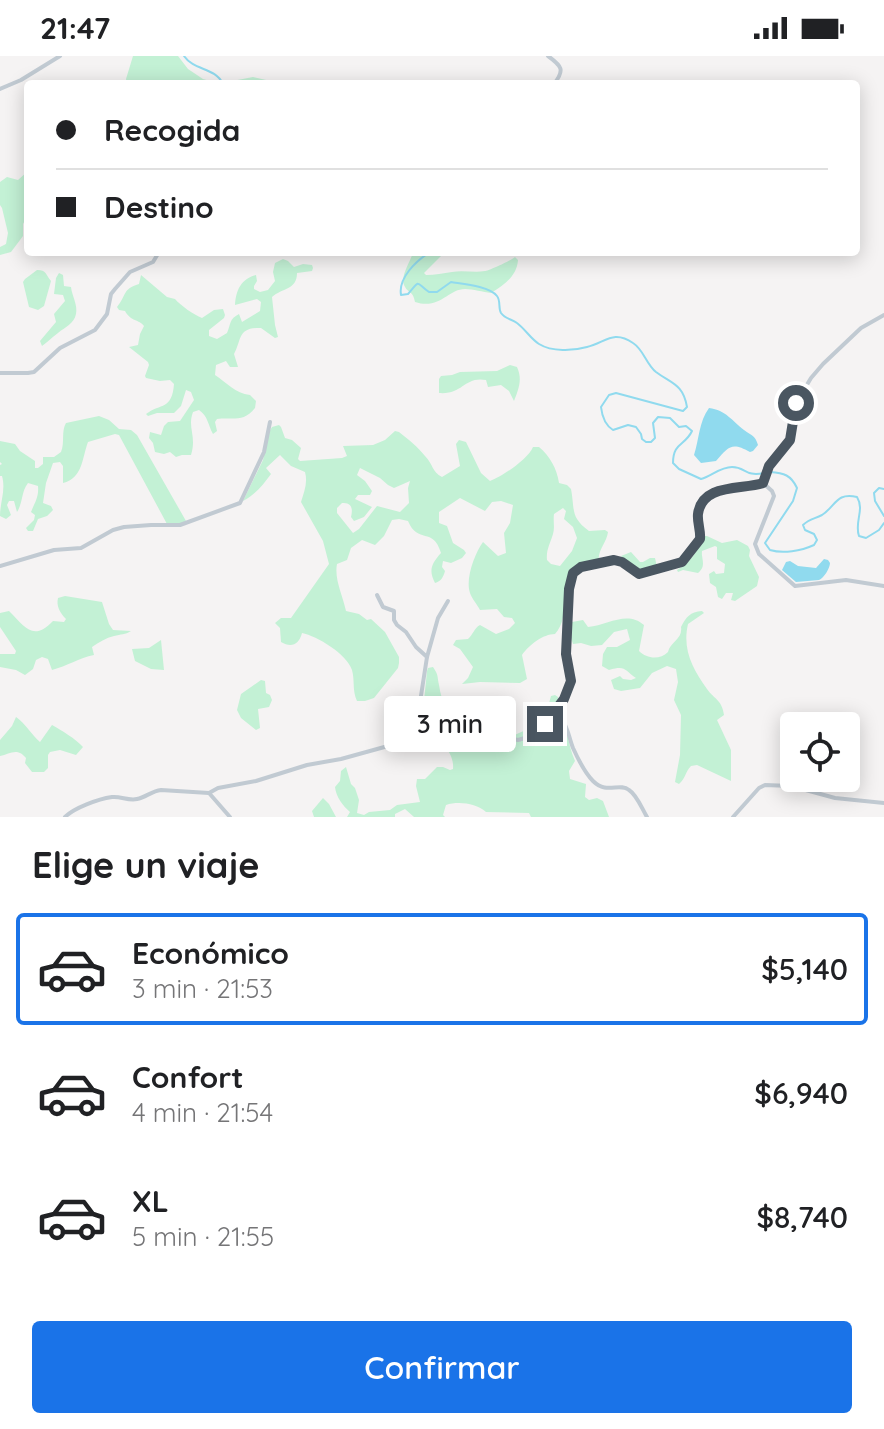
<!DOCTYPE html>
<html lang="es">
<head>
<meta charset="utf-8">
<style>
  body { margin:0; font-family:Quicksand,sans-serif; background:#f6f6f6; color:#202124; height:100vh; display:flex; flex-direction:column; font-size:30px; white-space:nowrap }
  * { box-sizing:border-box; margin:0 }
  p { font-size:26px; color:#757577 }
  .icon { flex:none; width:44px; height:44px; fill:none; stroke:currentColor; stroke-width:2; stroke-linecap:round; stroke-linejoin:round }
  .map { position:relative; height:761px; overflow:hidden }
  .side { display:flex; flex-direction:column; background:#fff; flex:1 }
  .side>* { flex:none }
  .hud { position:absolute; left:24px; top:24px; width:836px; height:176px; border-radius:8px; box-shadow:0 4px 20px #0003; display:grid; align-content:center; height:176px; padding:0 32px; background:#fff }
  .buttons { position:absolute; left:780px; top:656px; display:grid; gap:16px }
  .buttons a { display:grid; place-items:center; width:80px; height:80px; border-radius:8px; background:#fff; box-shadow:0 4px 20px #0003; font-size:40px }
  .end { position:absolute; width:36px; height:36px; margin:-18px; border:10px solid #4a5661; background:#fff; box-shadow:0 0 0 4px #fff }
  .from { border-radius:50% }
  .bubble { position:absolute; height:56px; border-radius:8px; background:#fff; box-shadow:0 4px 20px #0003; font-size:26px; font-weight:600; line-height:56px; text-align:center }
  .hud b { display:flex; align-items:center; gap:28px; height:76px; font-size:30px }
  .hud b+b { border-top:2px solid #e0e0e0 }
  .hud i { width:20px; height:20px; background:#202124 }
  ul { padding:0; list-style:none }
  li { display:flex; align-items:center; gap:24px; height:112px; margin:0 16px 12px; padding:0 16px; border:4px solid transparent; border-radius:8px }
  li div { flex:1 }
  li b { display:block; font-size:30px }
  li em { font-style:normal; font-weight:600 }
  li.on { border-color:#1a73e8 }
  li>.icon { width:72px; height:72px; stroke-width:1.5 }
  h2 { padding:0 32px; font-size:36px; line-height:96px }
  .action { display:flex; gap:16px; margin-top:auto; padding:16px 32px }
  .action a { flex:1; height:92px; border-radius:8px; background:#1a73e8; color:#fff; font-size:32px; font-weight:600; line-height:92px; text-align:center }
  .status { display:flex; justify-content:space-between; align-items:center; height:56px; padding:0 40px; background:#fff; direction:ltr }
  .status svg { height:22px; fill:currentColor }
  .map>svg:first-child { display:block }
</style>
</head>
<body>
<div class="status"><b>21:47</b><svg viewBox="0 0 49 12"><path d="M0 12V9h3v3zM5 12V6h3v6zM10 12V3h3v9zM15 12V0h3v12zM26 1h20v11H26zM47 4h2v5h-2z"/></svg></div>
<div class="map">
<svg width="884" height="761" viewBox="0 0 884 761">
  <rect width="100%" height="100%" fill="#f5f3f3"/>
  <g fill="#c3f1d5" fill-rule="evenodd">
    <polygon points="133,0 178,0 188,13 203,23 210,25 227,26 253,21 284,28 127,28 126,23"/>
    <polygon points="27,116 28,122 26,127 28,131 28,158 23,168 23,180 11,196 0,199 0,191 6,188 8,177 2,152 0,149 0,126 7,121 18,124"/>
    <path d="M413,196H445L424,217L426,219C435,219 443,217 452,216C463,214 475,217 485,215C488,215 512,204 515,201L518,204C517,220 504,229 491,237C483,236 473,233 465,233C448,233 440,254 415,246C413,234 408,238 404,229C400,220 411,205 413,196Z"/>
    <path d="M283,203L288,205L294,211L303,208L312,209L313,212L312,215L297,217C297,234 282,232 272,241L275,269L278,281L275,282L261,272C237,271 242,284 234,298L238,311H230L226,305L216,309L215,319C227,327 235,337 250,339L256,345L255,352C243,367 233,361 217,363L215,366L217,375L213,378C208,369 208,360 199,354L193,356C187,372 197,380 191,399H182L176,401L170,396L164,398L155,396L153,387L149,382L150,376L161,379L164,370L168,366L180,365L194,344L191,336L186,334L181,350L174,357H157L148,360L146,358C161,347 172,354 174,328L170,324L160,325L146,322L145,320L149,309L148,306L129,291L138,289L140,278L144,270C139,263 131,266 125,255L119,254L117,251C127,239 122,233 139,228L141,219L167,241L175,243C180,249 194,259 202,262L214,254L223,253L225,259L224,262L209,274V280L217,283L227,277C231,268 229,263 239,258L242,266L260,255L261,246L257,243L235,249C236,234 241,223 256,219L257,225L254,230V233L260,236L268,234L275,225L273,216L275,207Z"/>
    <path d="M37,214C47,214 45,218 51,225L44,250L38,254L29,251L23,226L25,223Z"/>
    <path d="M59,217L63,219L64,230L71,231C72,240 78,249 76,258C74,268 65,271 58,277C52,281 48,286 42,290L40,285L56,266L54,258L65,245L63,239L54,238L56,222Z"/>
    <path d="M510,309L517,311C523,324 518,334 514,345L509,335L501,329L488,331L486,324C464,320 463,339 439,337V323L441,320L452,319L460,316L497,315Z"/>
    <path d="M99,360L109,364L119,373L131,374L137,379L186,465L180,468H167L119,379L115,378L88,386C82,402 83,422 63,427V410L60,406L53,407L46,427L43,447L51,450L53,454L47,460L38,463L33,475H28L26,472L34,464L35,459L31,456C35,446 39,441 38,430L28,427C21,436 23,447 17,456L14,445H9L7,449L11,459L6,463L0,460C0,446 6,434 2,420H0V409L2,408L0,406V385L15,388L20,395L35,405V412H38L43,408V401H54L61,396C65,387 61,375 66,367Z"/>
    <path d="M279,369L281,371L285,382L292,384L301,392L298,403L300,405L342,402L347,400L343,390L373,389L385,384L395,375L399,376C408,383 418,391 425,400C433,408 432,416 442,421L460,410L456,388L459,384L466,386L481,417L490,425C503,420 528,403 533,391H539C550,400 557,413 559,427L567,429L571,433C575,454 570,461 589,475L605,474L608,476C607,486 597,495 599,505C592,507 581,506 575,512C558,526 572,560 555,578C543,578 529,589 522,599L527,623L520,627L480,626L462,628L468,622L473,611L460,593L453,589L456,584L468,583C473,579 474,572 480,569L496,578L509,573L515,567L512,562L504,561L497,553L480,554C477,548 472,543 470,537C465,523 475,497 483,486L498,500L506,497L504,477L510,467L513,449L501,445L492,446L485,455L460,442L439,456V467L447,470L453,487L464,494L466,497L462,502L451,507L443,505L442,511L445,515C443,522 441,525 435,527C428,514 432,507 441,497C433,470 418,489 408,465L399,463L392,464L384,480L375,489L362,484L351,492L347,504L337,508C334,523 343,540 346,555L359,558L367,564L371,563L385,576L399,601V607L398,612L374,642L365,645H357C352,634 355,625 352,614C347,598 317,580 302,577C299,589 291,592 281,586L280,572L275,567L281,562H291L329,508L323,485L301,446C304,436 308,427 305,416L291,410L280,399L266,412L271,418C263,429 255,439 243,445L263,404L269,376L272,371ZM360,412L380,422L388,429L394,432L410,425L408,432L409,447L400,456L377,450L359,473L353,477L337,457V452L342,447C352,446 353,453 351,461L354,465L364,461L372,451L355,443L358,439H370L372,435L365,425L357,419ZM563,452L566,455L564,463L573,471L577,482L572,495L560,510L551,508L547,504C546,494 550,488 553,478C555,471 553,465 554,458Z"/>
    <path d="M705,480H707L722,487L737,484L748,490L750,494L749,500L759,521L757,530L735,545L731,544L733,537H726L722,543L718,541L716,531L710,527L709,518L714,515L716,518L724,517L725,508L717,503V491L715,490L702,495C701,503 707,510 698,517L683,514L678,516L677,514C691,506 697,495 705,480Z"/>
    <polygon points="631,496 640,506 643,506 650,502 655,502 657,511 638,515 621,500"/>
    <path d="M65,540L102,546L109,568L113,574L131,575C125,579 121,578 114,580C106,582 99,586 92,591L94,599C79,602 67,610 52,614L48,603L42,601L36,604L33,613L25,619L16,614L0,611V598H15L16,595L0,571V557L9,555C25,571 33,586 53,565L64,566L66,563C60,557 56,550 58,542Z"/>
    <path d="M702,555L704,557L688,568C682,594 693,613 707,633C715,644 722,644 724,659L717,664L731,694V725L697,709L691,710C685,716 686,722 679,728L675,726L680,699L681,659L674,644L678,626L676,613L667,610L652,617L640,632L621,635L614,633L611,624L620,620L623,623L631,624L636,622C624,614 626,609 609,614L602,610L603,598L607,591H617L630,584L627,573L614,576L602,589L591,590L581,587L573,588L571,582L572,566L583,564L588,571C608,569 627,554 644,569L639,595C647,603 660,604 668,596C670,586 683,583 681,571C686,561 690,556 702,555Z"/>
    <polygon points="161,584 164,614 151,613 135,605 132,593 149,592"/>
    <path d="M433,611C439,620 437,620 439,629C440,638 444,647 445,656L455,664L466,665L478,670L504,685C531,668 542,677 551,640L555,639L558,641V647L554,652C557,661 564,667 567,677C569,687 571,696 575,705L569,715L570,723L586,728L585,741L589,744L597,742L603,745L609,761H531L529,757L486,756C476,747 458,745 446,749L443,759L445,761H414L405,753L395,758V761H347L350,756C343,750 336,741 335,731L340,725L341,715L346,711L351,728L355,732L359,744L357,757L364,759L369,756L390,754L397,749L420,746L416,730L417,723H425L437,711H443L450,714L453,713C454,703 449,695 443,688L436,689C435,685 431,674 431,672L440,669L438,660L441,656L439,646L435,644L426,647L424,645L427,615L428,612Z"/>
    <polygon points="261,624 265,625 266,637 270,639 272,644 269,651 258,653 260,672 256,674 241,662 237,654 241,638"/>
    <path d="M16,661C26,668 31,678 40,686L52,669C61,674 76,683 83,691L76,699L60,694L50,696L48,699V712L44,716H32L25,707L26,702C17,691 10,698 0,700V684L12,670Z"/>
    <polygon points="323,742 329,748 336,761 314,761 312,755"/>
  </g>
  <g fill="#90daee">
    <path d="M709,352C726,354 732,365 744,374C752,380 755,379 758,389L753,395L750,396C732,386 729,390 716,405L701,407L694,399C699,384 699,365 709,352Z"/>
    <path d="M824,503L828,504L830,507C830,512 824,522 819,524L796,526L782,514L786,506L790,505L798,510L816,512Z"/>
  </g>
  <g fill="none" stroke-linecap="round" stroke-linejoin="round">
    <g stroke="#90daee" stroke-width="2">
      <path d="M184,0C194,15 215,11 223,28"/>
      <polyline points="281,28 283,25 290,25 300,28"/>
      <path d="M430,196C416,205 398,222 401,239L408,238C421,223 415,226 429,236H437L451,226C463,228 489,230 497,240C501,245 498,252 501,257C505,263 512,263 517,267C525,273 531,283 539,288C552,296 573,295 587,291C605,287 613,273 633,287C644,294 646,308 656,316C672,328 683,328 687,351L683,355L616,337L609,339L601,351C602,360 605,369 613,374L628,369L636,371L641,378L642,383L646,386H651L655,382L653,367L658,361L670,362L679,371L686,370L692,375C685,390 673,386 673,407L679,413L701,423C712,420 720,411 732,411C746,411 745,421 764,417"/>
      <path d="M770,416C784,417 791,419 797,432L793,445L765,487L770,494C783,498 801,495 814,489L817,484L814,478L805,474L803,469C809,463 814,463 822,459C836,450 836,436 857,441C865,454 854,466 859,480L866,482L879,474L884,467"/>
      <polyline points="884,433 879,432 874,437 875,445 884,460"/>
    </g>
    <g stroke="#c1cad2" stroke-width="4">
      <path d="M548,0C562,10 565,14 554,28"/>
      <polyline points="0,33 21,24 60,0"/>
      <polyline points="884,259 861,272 823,308 811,322 796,347 790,384 769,410 763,427 772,435 774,440 755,488 759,498 795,530 846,524 884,530"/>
      <polyline points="0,317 28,317 34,316 60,292 95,274 107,258 111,238 115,233 130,216 153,206 159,196"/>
      <polyline points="0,510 54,494 81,492 113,474 124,471 151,469 180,469 240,447 264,396 270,366"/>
      <polyline points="377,539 383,551 394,555 394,564 397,569 406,576 416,591 427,601"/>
      <path d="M548,664L554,661L561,662C568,671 569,682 573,692C578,703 585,717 593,725C607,739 619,726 629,734C637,739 642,753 647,761"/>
      <polyline points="416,672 427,601 438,562 448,545"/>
      <polyline points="209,737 230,761"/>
      <path d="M65,761C74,752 98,743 112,741C121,740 128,745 137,743C146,741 152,735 161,734L209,737L218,732L256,725L307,709L341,703L388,690L425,668L455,660L475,666L508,682L518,684L525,682L545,668L568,637L571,625L566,598L569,533L573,517C581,509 612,501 623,506C628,509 634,514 639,518C669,513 683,510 700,483C701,475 697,466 698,458C702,427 742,433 763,427"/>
      <polyline points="733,761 759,732 765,729 791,730 835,742 884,747"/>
    </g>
  </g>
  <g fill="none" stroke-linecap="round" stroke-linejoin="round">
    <path stroke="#4a5661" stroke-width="10" d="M545,668L564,643L571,625L566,598L569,533L573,517L581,511L614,504L622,506L639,518L682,506L700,483C701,475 697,466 698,458C702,427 742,434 763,427L769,410L790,384L796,347"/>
  </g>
</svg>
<div class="buttons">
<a><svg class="icon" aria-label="locate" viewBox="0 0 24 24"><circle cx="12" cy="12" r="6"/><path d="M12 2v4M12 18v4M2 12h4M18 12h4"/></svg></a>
</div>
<i class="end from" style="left:796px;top:347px"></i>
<i class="end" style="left:545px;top:668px"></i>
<div class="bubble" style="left:384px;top:640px;width:132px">3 min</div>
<div class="hud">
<b><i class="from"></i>Recogida</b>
<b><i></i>Destino</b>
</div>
</div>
<section class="side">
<h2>Elige un viaje</h2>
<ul>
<li class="on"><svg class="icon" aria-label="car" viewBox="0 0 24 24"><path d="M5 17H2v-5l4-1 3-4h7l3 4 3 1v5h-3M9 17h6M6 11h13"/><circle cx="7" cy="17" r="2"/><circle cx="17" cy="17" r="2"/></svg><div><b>Económico</b><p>3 min · 21:53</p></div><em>$5,140</em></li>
<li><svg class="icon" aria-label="car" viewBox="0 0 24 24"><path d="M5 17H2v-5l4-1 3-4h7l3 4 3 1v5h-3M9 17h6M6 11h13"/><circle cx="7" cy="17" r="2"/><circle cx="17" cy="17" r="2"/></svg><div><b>Confort</b><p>4 min · 21:54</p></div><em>$6,940</em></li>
<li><svg class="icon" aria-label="car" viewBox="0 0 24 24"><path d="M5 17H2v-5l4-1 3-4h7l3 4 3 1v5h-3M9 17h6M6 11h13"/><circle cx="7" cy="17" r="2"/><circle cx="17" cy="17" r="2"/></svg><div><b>XL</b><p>5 min · 21:55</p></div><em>$8,740</em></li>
</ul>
<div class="action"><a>Confirmar</a></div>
</section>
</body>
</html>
